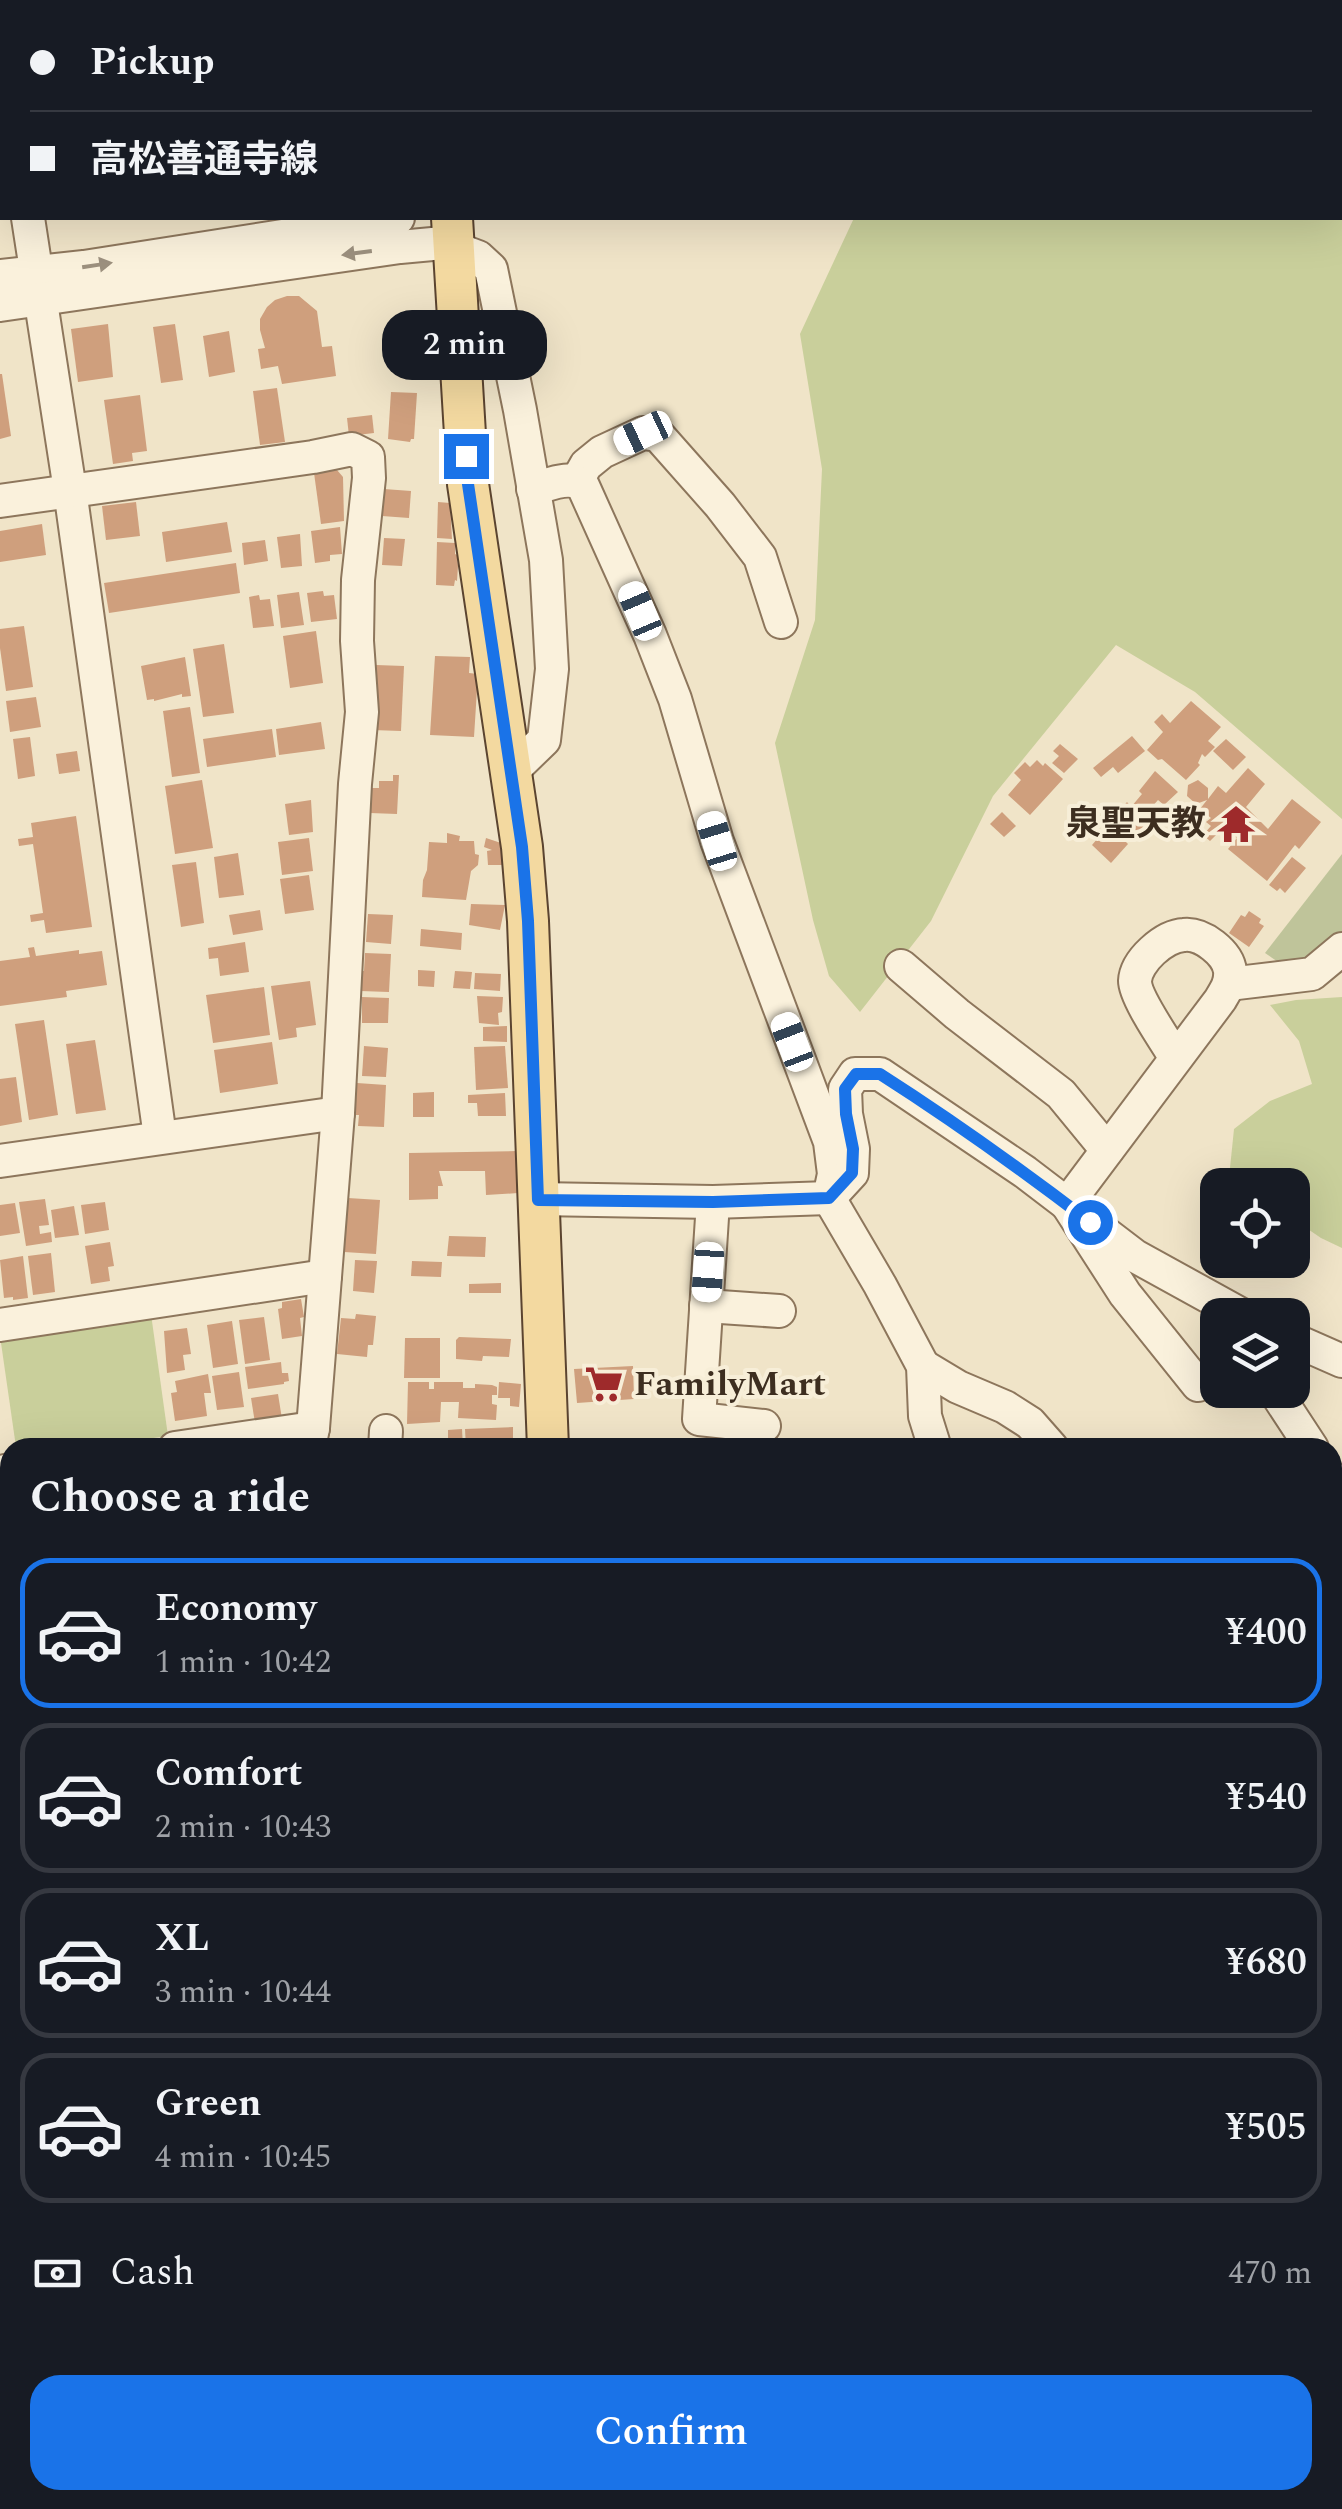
<!DOCTYPE html>
<html lang="en">
<head>
<meta charset="utf-8">
<style>
  body { margin:0; font-family:Spectral,"Noto Sans JP",serif; background:#20242c; color:#f1f3f6; height:100vh; display:flex; flex-direction:column; font-size:38px; white-space:nowrap }
  * { box-sizing:border-box; margin:0 }
  p { font-size:32px; color:#9ea1a6 }
  .icon { flex:none; width:55px; height:55px; fill:none; stroke:currentColor; stroke-width:2; stroke-linecap:round; stroke-linejoin:round }
  .map { position:relative; flex:1; overflow:hidden }
  .drawer { position:absolute; left:0px; top:1438px; width:1342px; height:1072px; display:flex; flex-direction:column; background:#171b24; border-radius:30px 30px 0 0; box-shadow:0 10px 40px #0002 }
  .drawer>* { flex:none }
  .hud { position:absolute; left:0px; top:0px; width:1342px; height:220px; box-shadow:0 10px 40px #0002; display:grid; align-content:center; height:220px; padding:0 30px; background:#171b24 }
  .tools { position:absolute; left:1200px; top:1168px; display:grid; gap:20px }
  .tools a { display:grid; place-items:center; width:110px; height:110px; border-radius:20px; background:#171b24; box-shadow:0 10px 40px #0002; font-size:50px }
  .end { position:absolute; width:45px; height:45px; margin:-22px; border:12px solid #1a73e8; background:#fff; box-shadow:0 0 0 5px #fff }
  .from { border-radius:50% }
  .bubble { position:absolute; height:70px; border-radius:30px; background:#171b24; box-shadow:0 10px 40px #0002; font-size:32px; font-weight:600; line-height:70px; text-align:center }
  .car { position:absolute; width:30px; height:60px; margin:-30px -15px; border-radius:12px; box-shadow:0 0 8px 2px #0007; background:linear-gradient(#fff 24%,#345 0 40%,#fff 0 76%,#345 0 86%,#fff 0) }
  .hud b { display:flex; align-items:center; gap:35px; height:95px; font-size:38px }
  .hud b+b { border-top:2px solid #363941 }
  .hud i { width:25px; height:25px; background:#f1f3f6 }
  ul { padding:0; list-style:none }
  li { display:flex; align-items:center; gap:30px; height:150px; margin:0 20px 15px; padding:0 10px; border:5px solid #363941; border-radius:30px }
  li div { flex:1 }
  li b { display:block; font-size:38px }
  li em { font-style:normal; font-weight:600 }
  li.on { border-color:#1a73e8 }
  li>.icon { width:90px; height:90px; stroke-width:1.5 }
  h2 { padding:0 30px; font-size:45px; line-height:120px }
  .pay { display:flex; align-items:center; gap:25px; height:110px; padding:0 30px; font-size:38px }
  .pay p { margin-inline-start:auto }
  .primary-button { display:flex; gap:20px; margin-top:auto; padding:20px 30px }
  .primary-button a { flex:1; height:115px; border-radius:30px; background:#1a73e8; color:#fff; font-size:40px; font-weight:600; line-height:115px; text-align:center }
  .map>svg:first-child { display:block }
</style>
</head>
<body>
<div class="map">
<svg width="1342" height="2509" viewBox="0 0 1342 2509">
  <rect width="100%" height="100%" fill="#f0e4c8"/>
  <g fill="#c9cf9b">
    <polygon points="888,0 1342,0 1342,819 1195,692 1116,645 993,796 931,921 860,1012 829,976 813,920 775,743 815,620 822,469 800,334 854,218 1340,218 1340,2 900,2"/>
    <polygon points="1342,997 1342,1248 1321,1238 1293,1219 1292,1185 1249,1185 1230,1168 1234,1129 1270,1101 1312,1084 1299,1041 1270,1005 1296,1000"/>
    <polygon points="151,1314 168,1436 88,1447 16,1447 0,1336"/>
  </g>
  <polygon fill="#bfc49a" points="1342,854 1342,942 1293,972 1265,953"/>
  <polygon fill="#a9c4bc" stroke="#6f938a" stroke-width="2.5" points="0,2139 10,2139 10,2430 0,2427"/>
  <g fill="none" stroke-linecap="round" stroke-linejoin="round">
    <g stroke="#6f938a" stroke-width="6">
      <polyline points="1332,2121 1342,2112"/>
      <polyline points="761,2500 772,2509"/>
    </g>
  </g>
  <g fill="#cf9f7d">
    <polygon points="287,296 299,296 317,311 322,347 332,346 336,376 282,384 278,366 261,369 258,349 265,348 260,330 260,319 267,307 275,300"/>
    <polygon points="108,324 113,377 78,382 71,329"/>
    <polygon points="175,324 183,380 161,383 153,327"/>
    <polygon points="229,331 235,372 209,377 203,336"/>
    <polygon points="0,374 2,374 11,436 0,439"/>
    <polygon points="277,388 285,442 260,445 253,391"/>
    <polygon points="391,392 417,393 414,439 411,439 410,442 388,439"/>
    <polygon points="140,395 147,451 132,453 133,461 113,464 104,400"/>
    <polygon points="372,415 374,433 349,436 347,418"/>
    <polygon points="337,470 343,477 344,521 321,524 314,473"/>
    <polygon points="384,489 411,491 409,518 382,516"/>
    <polygon points="136,502 140,536 106,540 102,506"/>
    <polygon points="438,502 450,503 452,539 437,538"/>
    <polygon points="227,522 232,552 166,562 162,532"/>
    <polygon points="42,524 46,555 0,562 0,531"/>
    <polygon points="340,527 342,554 330,555 330,561 315,563 311,531"/>
    <polygon points="300,534 302,566 281,568 277,537"/>
    <polygon points="384,538 405,539 402,566 382,565"/>
    <polygon points="265,540 268,561 244,565 242,543"/>
    <polygon points="437,542 455,543 455,554 457,555 458,566 457,581 455,580 454,586 436,585"/>
    <polygon points="236,563 240,593 109,613 104,583"/>
    <polygon points="323,591 324,596 334,595 337,619 311,622 307,593"/>
    <polygon points="299,592 304,625 281,628 277,595"/>
    <polygon points="259,595 260,600 270,599 274,626 253,628 249,597"/>
    <polygon points="24,626 33,687 6,691 0,648 0,629"/>
    <polygon points="316,631 323,683 290,688 283,636"/>
    <polygon points="224,644 234,713 203,717 193,649"/>
    <polygon points="435,656 470,657 469,673 478,674 474,737 430,735"/>
    <polygon points="185,657 191,696 182,697 182,694 154,701 154,699 147,700 141,666"/>
    <polygon points="376,665 404,666 401,731 372,730"/>
    <polygon points="36,697 41,727 10,732 6,701"/>
    <polygon points="1191,701 1221,727 1208,741 1215,747 1205,757 1202,754 1198,763 1200,765 1186,780 1162,759 1158,760 1147,750 1163,732 1154,722 1162,714 1170,723"/>
    <polygon points="190,707 200,773 172,777 163,711"/>
    <polygon points="321,722 325,749 279,755 276,729"/>
    <polygon points="272,729 276,757 207,767 203,739"/>
    <polygon points="1132,736 1145,751 1118,773 1113,767 1101,777 1093,768"/>
    <polygon points="30,737 35,776 18,779 13,739"/>
    <polygon points="1226,739 1246,757 1233,770 1213,751"/>
    <polygon points="1060,744 1078,759 1064,773 1052,763 1059,756 1053,751"/>
    <polygon points="77,751 80,771 59,774 56,754"/>
    <polygon points="1037,760 1043,766 1045,763 1063,779 1030,815 1008,795 1021,780 1014,773 1025,762 1030,767"/>
    <polygon points="1248,768 1265,784 1246,807 1268,829 1292,799 1321,822 1299,849 1295,845 1267,881 1228,849 1237,838 1226,829 1222,834 1219,832 1210,841 1203,835 1211,826 1206,822 1211,818 1200,809 1207,800 1196,804 1187,796 1188,785 1198,780 1208,788 1208,799 1218,786 1226,793"/>
    <polygon points="1155,771 1178,792 1164,805 1158,800 1142,818 1149,824 1134,841 1112,820 1127,802 1131,807 1142,794 1139,791"/>
    <polygon points="393,775 399,775 397,814 370,813 372,788 379,788 379,781 393,781"/>
    <polygon points="202,780 213,848 175,854 165,786"/>
    <polygon points="311,800 313,832 289,835 285,804"/>
    <polygon points="1002,812 1016,826 1004,837 990,824"/>
    <polygon points="76,816 92,927 46,933 44,920 31,922 30,915 43,913 33,844 19,846 18,839 33,837 31,823"/>
    <polygon points="1109,825 1128,844 1111,863 1092,845"/>
    <polygon points="447,833 460,836 459,841 474,841 475,854 479,855 478,865 471,871 466,900 422,897 423,880 427,870 429,842 447,843"/>
    <polygon points="309,838 313,871 282,875 278,842"/>
    <polygon points="486,838 501,843 504,865 488,865 487,851 492,850 484,847"/>
    <polygon points="238,853 244,895 219,898 214,857"/>
    <polygon points="1292,857 1306,868 1285,893 1280,888 1277,891 1269,885"/>
    <polygon points="196,862 204,923 181,927 172,865"/>
    <polygon points="309,875 314,910 285,914 280,879"/>
    <polygon points="471,904 505,905 500,930 469,925"/>
    <polygon points="260,910 263,930 233,935 229,915"/>
    <polygon points="1249,911 1261,919 1259,923 1264,926 1249,947 1229,933 1241,915 1245,917"/>
    <polygon points="368,914 393,915 391,944 366,942"/>
    <polygon points="421,929 462,933 461,950 420,946"/>
    <polygon points="245,942 249,972 220,976 218,958 209,959 208,948"/>
    <polygon points="34,947 36,956 79,950 79,954 102,951 107,985 66,991 67,997 0,1006 0,961 30,957 28,948"/>
    <polygon points="365,953 391,954 389,992 360,991 361,971 364,971"/>
    <polygon points="418,970 435,971 434,987 418,986"/>
    <polygon points="455,971 472,972 470,989 453,988"/>
    <polygon points="475,973 501,974 500,991 474,989"/>
    <polygon points="310,981 316,1025 296,1028 297,1037 279,1040 271,986"/>
    <polygon points="264,987 270,1035 213,1043 206,995"/>
    <polygon points="477,996 503,997 502,1012 498,1013 499,1025 479,1023"/>
    <polygon points="362,997 389,998 388,1023 362,1023"/>
    <polygon points="44,1020 58,1115 29,1120 15,1024"/>
    <polygon points="507,1026 507,1042 483,1041 483,1027"/>
    <polygon points="95,1040 106,1110 76,1114 66,1044"/>
    <polygon points="272,1042 278,1084 220,1093 214,1050"/>
    <polygon points="364,1046 388,1048 386,1077 362,1076"/>
    <polygon points="505,1046 508,1088 476,1090 474,1047"/>
    <polygon points="16,1077 22,1122 0,1126 0,1079"/>
    <polygon points="357,1083 386,1085 384,1127 358,1126 359,1115 355,1115"/>
    <polygon points="434,1092 434,1117 413,1117 413,1093"/>
    <polygon points="505,1093 506,1116 478,1116 477,1103 468,1103 468,1095"/>
    <polygon points="518,1151 518,1193 486,1195 485,1171 439,1171 443,1186 438,1186 438,1199 409,1200 409,1153"/>
    <polygon points="348,1198 380,1200 376,1254 344,1252"/>
    <polygon points="45,1199 49,1225 39,1226 40,1234 51,1232 52,1242 26,1246 19,1202"/>
    <polygon points="105,1202 109,1230 85,1234 81,1205"/>
    <polygon points="15,1203 20,1233 0,1236 0,1205"/>
    <polygon points="74,1206 79,1235 55,1238 51,1210"/>
    <polygon points="449,1236 486,1237 485,1257 447,1256"/>
    <polygon points="110,1242 114,1266 108,1267 110,1281 91,1284 85,1246"/>
    <polygon points="51,1253 55,1292 33,1295 28,1256"/>
    <polygon points="23,1256 28,1298 13,1300 13,1297 4,1298 0,1260"/>
    <polygon points="355,1260 377,1261 374,1293 353,1291"/>
    <polygon points="412,1261 442,1262 441,1277 411,1276"/>
    <polygon points="501,1283 501,1293 469,1293 469,1284"/>
    <polygon points="301,1299 304,1317 300,1318 302,1336 282,1339 278,1309 282,1308 282,1302"/>
    <polygon points="356,1314 376,1316 373,1345 368,1345 367,1357 337,1354 341,1318 355,1319"/>
    <polygon points="264,1317 270,1360 245,1364 239,1320"/>
    <polygon points="232,1321 238,1364 213,1368 207,1325"/>
    <polygon points="187,1328 191,1354 183,1355 185,1370 167,1373 164,1331"/>
    <polygon points="459,1337 511,1339 509,1357 483,1356 482,1361 456,1359 456,1340"/>
    <polygon points="405,1338 440,1338 440,1378 404,1378"/>
    <polygon points="281,1362 282,1373 288,1373 289,1381 284,1382 284,1384 248,1389 245,1367"/>
    <polygon points="633,1366 634,1399 577,1403 574,1369"/>
    <polygon points="239,1372 244,1407 217,1410 212,1376"/>
    <polygon points="208,1374 211,1393 204,1393 207,1416 175,1421 171,1393 177,1392 175,1381"/>
    <polygon points="408,1382 429,1382 429,1389 434,1389 434,1382 463,1382 463,1388 475,1388 475,1384 492,1385 497,1387 497,1395 492,1395 492,1404 497,1405 496,1420 458,1418 459,1402 441,1402 440,1422 407,1424"/>
    <polygon points="499,1382 521,1384 519,1407 510,1406 510,1398 498,1398"/>
    <polygon points="278,1394 282,1419 255,1423 251,1398"/>
    <polygon points="513,1427 513,1448 466,1448 465,1429"/>
    <polygon points="462,1429 463,1448 448,1448 448,1430"/>
    <polygon points="10,1511 10,1547 4,1548 0,1512"/>
    <polygon points="7,1697 10,1737 0,1738 0,1698"/>
    <polygon points="532,2500 564,2500 564,2509 533,2509"/>
  </g>
  <g fill="none" stroke-linecap="round" stroke-linejoin="round">
    <g stroke="#8d765c" stroke-width="36">
      <g id="minor">
        <polyline points="181,0 181,2"/>
        <polyline points="615,0 617,2"/>
        <polyline points="828,0 840,2"/>
        <polyline points="665,2 702,0"/>
        <polyline points="0,26 2,40"/>
        <polyline points="28,218 70,490 160,1137"/>
        <polyline points="454,248 478,257 491,269 520,410 546,560 552,669 544,740 511,772"/>
        <polyline points="0,276 84,267 398,218"/>
        <polyline points="0,305 400,247 454,242"/>
        <polyline points="577,481 586,465 602,452 643,433 658,435 720,505 760,557 781,622"/>
        <path d="M533,489C549,485 570,474 583,486L650,635L675,699L717,841L830,1142L834,1174L829,1198L880,1285L923,1366L925,1416L935,1448"/>
        <polyline points="0,501 313,457 352,449 368,457 369,478 358,580 357,641 362,712 355,784 338,1113 313,1428 309,1448"/>
        <polyline points="901,966 957,1014 1061,1094 1107,1150"/>
        <polyline points="1229,984 1312,974 1342,949"/>
        <path d="M1176,1058C1166,1042 1135,997 1135,981C1136,961 1164,936 1184,935C1202,933 1228,953 1230,971C1231,983 1226,990 1220,1000L1067,1204L1125,1294L1198,1385"/>
        <polyline points="0,1161 338,1113"/>
        <polyline points="538,1199 713,1202 829,1198 852,1173 853,1149 846,1114 845,1089 855,1074 880,1074 1025,1172 1135,1256 1242,1315"/>
        <polyline points="713,1202 699,1419 764,1426"/>
        <polyline points="706,1306 779,1311"/>
        <polyline points="0,1325 325,1276"/>
        <polyline points="1292,1339 1342,1361"/>
        <polyline points="923,1366 958,1387 1005,1407 1030,1423 1052,1448"/>
        <polyline points="1274,1390 1312,1448"/>
        <polyline points="175,1448 313,1428"/>
        <polyline points="385,1448 386,1431"/>
        <polyline points="0,1472 10,1470"/>
        <polyline points="1332,1478 1342,1492"/>
        <polyline points="0,1616 10,1615"/>
        <polyline points="0,1763 10,1762"/>
        <polyline points="1332,1838 1342,1844"/>
        <polyline points="0,1907 10,1905"/>
        <polyline points="0,2116 10,2117"/>
        <polyline points="1332,2260 1335,2258"/>
        <polyline points="1332,2288 1342,2299"/>
        <polyline points="1332,2390 1342,2381"/>
        <polyline points="1332,2442 1342,2453"/>
        <polyline points="807,2500 809,2509"/>
        <polyline points="262,2509 282,2500"/>
        <polyline points="346,2509 347,2500"/>
        <polyline points="706,2509 707,2500"/>
      </g>
    </g>
    <g stroke="#5b4430" stroke-width="44">
      <g id="major">
        <polyline points="460,2 460,0"/>
        <polyline points="452,218 468,484 522,847 528,921 548,1448"/>
        <polyline points="595,2500 595,2509"/>
      </g>
    </g>
    <use href="#minor" stroke="#faf1dc" stroke-width="32"/>
    <use href="#major" stroke="#f3d9a0" stroke-width="40"/>
    <g stroke="#3d2e20" stroke-width="6" stroke-dasharray="18 18" stroke-linecap="butt">
      <polyline points="0,2230 10,2272"/>
      <polyline points="0,2286 10,2329"/>
      <polyline points="50,2500 52,2509"/>
    </g>
  </g>
  <defs><path id="oneway-solid" d="M-6-.8H1V-3.2L6.5 0L1 3.2V.8H-6Z" transform="scale(2.5)"/></defs>
  <g fill="#9c907e">
    <use href="#oneway-solid" transform="translate(357 253) rotate(172)"/>
    <use href="#oneway-solid" transform="translate(97 265) rotate(-9)"/>
  </g>
  <g fill="none" stroke-linecap="round" stroke-linejoin="round">
    <path stroke="#1a73e8" stroke-width="12" d="M466,456L468,484L522,847L528,921L538,1200L713,1202L829,1198L852,1173L853,1149L846,1114L845,1089L856,1074H880C952,1120 1022,1170 1090,1222"/>
  </g>
  <defs>
    <g id="temple-bare" transform="scale(3)"><path d="M0-6L5-2H3V0L6.5 2.5H4V6H1.5V3h-3V6H-4V2.5H-6.5L-3 0V-2H-5Z" fill="#9e2a2b" stroke="#f7eed8" stroke-width="2.5" paint-order="stroke"/></g>
    <g id="supermarket-bare" transform="scale(3)"><path d="M-6-5.5h2.5l.6 2H6L4.5 2H-2.5L-4.4-4H-6ZM-1.5 3.2a1.3 1.3 0 1 0 .1 0ZM3 3.2a1.3 1.3 0 1 0 .1 0Z" fill="#9e2a2b" stroke="#f7eed8" stroke-width="2.5" paint-order="stroke"/></g>
  </defs>
  <g fill-rule="evenodd">
    <use href="#temple-bare" x="1236" y="824"/>
    <use href="#supermarket-bare" x="604" y="1384"/>
  </g>
  <g text-anchor="middle" dominant-baseline="central" stroke-width="8" stroke-linejoin="round" paint-order="stroke">
    <g font-size="35" font-weight="bold" fill="#3d2e20" stroke="#f7eed8" text-anchor="end">
      <text x="1206" y="824">泉聖天教</text>
      <text x="634" y="1384" text-anchor="start">FamilyMart</text>
    </g>
  </g>
</svg>
<div class="tools">
<a><svg class="icon" aria-label="locate" viewBox="0 0 24 24"><circle cx="12" cy="12" r="6"/><path d="M12 2v4M12 18v4M2 12h4M18 12h4"/></svg></a>
<a><svg class="icon" aria-label="layers" viewBox="0 0 24 24"><path d="M12 4l9 5-9 5-9-5zM3 14l9 5 9-5"/></svg></a>
</div>
<i class="end from" style="left:1090px;top:1222px"></i>
<i class="end" style="left:466px;top:456px"></i>
<div class="bubble" style="left:382px;top:310px;width:165px">2 min</div>
<i class="car" style="left:643px;top:433px;rotate:245deg"></i>
<i class="car" style="left:640px;top:611px;rotate:337deg"></i>
<i class="car" style="left:717px;top:841px;rotate:343deg"></i>
<i class="car" style="left:792px;top:1042px;rotate:339deg"></i>
<i class="car" style="left:708px;top:1272px;rotate:184deg"></i>
<div class="hud">
<b><i class="from"></i>Pickup</b>
<b><i></i>高松善通寺線</b>
</div>
<section class="drawer">
<h2>Choose a ride</h2>
<ul>
<li class="on"><svg class="icon" aria-label="car" viewBox="0 0 24 24"><path d="M5 17H2v-5l4-1 3-4h7l3 4 3 1v5h-3M9 17h6M6 11h13"/><circle cx="7" cy="17" r="2"/><circle cx="17" cy="17" r="2"/></svg><div><b>Economy</b><p>1 min · 10:42</p></div><em>¥400</em></li>
<li><svg class="icon" aria-label="car" viewBox="0 0 24 24"><path d="M5 17H2v-5l4-1 3-4h7l3 4 3 1v5h-3M9 17h6M6 11h13"/><circle cx="7" cy="17" r="2"/><circle cx="17" cy="17" r="2"/></svg><div><b>Comfort</b><p>2 min · 10:43</p></div><em>¥540</em></li>
<li><svg class="icon" aria-label="car" viewBox="0 0 24 24"><path d="M5 17H2v-5l4-1 3-4h7l3 4 3 1v5h-3M9 17h6M6 11h13"/><circle cx="7" cy="17" r="2"/><circle cx="17" cy="17" r="2"/></svg><div><b>XL</b><p>3 min · 10:44</p></div><em>¥680</em></li>
<li><svg class="icon" aria-label="car" viewBox="0 0 24 24"><path d="M5 17H2v-5l4-1 3-4h7l3 4 3 1v5h-3M9 17h6M6 11h13"/><circle cx="7" cy="17" r="2"/><circle cx="17" cy="17" r="2"/></svg><div><b>Green</b><p>4 min · 10:45</p></div><em>¥505</em></li>
</ul>
<div class="pay"><svg class="icon" aria-label="cash" viewBox="0 0 24 24"><path d="M3 7h18v10H3z"/><circle cx="12" cy="12" r="2"/></svg>Cash<p>470 m</p></div>
<div class="primary-button"><a>Confirm</a></div>
</section>
</div>
</body>
</html>
